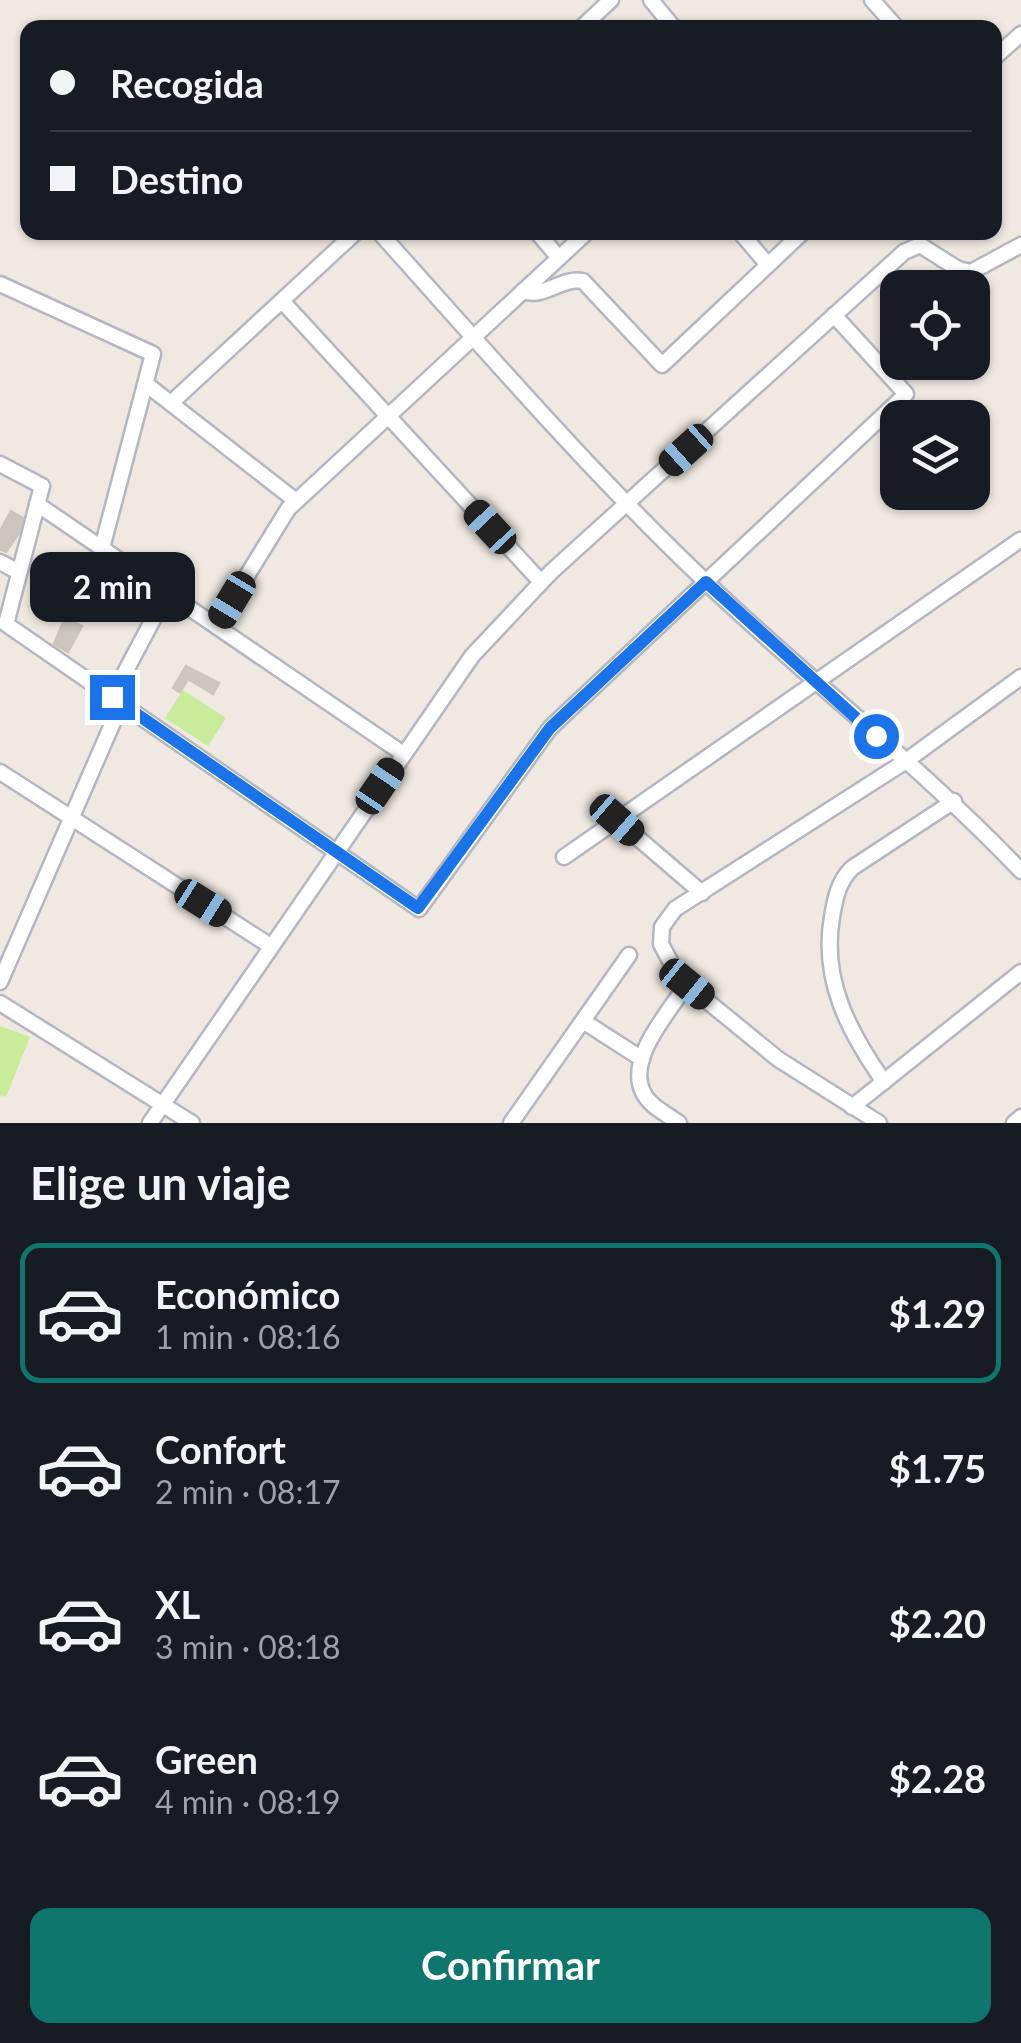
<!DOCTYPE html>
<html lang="es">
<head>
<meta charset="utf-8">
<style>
  body { margin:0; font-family:Lato,sans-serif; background:#242831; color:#f1f3f6; height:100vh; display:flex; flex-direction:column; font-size:38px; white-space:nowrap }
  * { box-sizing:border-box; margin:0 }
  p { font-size:32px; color:#9ea1a6 }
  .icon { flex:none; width:55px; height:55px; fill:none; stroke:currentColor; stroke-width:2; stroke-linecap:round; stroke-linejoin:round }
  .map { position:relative; height:1123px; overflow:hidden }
  .details { display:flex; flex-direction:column; background:#171b24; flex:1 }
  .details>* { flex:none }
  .guide { position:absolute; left:20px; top:20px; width:982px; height:220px; border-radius:20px; box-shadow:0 2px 8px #0004; display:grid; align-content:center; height:220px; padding:0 30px; background:#171b24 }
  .fabs { position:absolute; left:880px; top:270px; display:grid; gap:20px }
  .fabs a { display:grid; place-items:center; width:110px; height:110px; border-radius:20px; background:#171b24; box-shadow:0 2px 8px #0004; font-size:50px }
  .end { position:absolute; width:45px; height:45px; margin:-22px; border:12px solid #1a73e8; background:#fff; box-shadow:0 0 0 5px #fff }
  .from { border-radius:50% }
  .bubble { position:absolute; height:70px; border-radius:20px; background:#171b24; box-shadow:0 2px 8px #0004; font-size:32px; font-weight:700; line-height:70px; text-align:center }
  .car { position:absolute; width:30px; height:60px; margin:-30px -15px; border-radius:12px; box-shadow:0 0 8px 2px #0007; background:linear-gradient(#222 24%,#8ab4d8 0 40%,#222 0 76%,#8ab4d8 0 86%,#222 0) }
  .guide b { display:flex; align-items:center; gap:35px; height:95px; font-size:38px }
  .guide b+b { border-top:2px solid #363941 }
  .guide i { width:25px; height:25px; background:#f1f3f6 }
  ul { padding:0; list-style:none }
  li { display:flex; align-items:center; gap:30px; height:140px; margin:0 20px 15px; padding:0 10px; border:5px solid transparent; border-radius:20px }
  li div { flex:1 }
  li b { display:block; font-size:38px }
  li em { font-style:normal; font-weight:700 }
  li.on { border-color:#0f766e }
  li>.icon { width:90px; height:90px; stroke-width:1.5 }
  h2 { padding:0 30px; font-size:45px; line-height:120px }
  .primary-button { display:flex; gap:20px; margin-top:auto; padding:20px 30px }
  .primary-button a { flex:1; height:115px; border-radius:20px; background:#0f766e; color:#fff; font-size:40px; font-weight:700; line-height:115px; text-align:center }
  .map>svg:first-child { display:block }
</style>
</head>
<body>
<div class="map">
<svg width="1021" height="1123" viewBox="0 0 1021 1123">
  <rect width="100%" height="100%" fill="#efe9e1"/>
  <g fill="#c9ec9a">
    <polygon points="183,690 226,718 208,746 165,718"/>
    <polygon points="0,1026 30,1037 6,1097 0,1095"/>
  </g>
  <g fill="#cbc7bf" stroke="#cbc5ba" stroke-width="2.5">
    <polygon points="11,511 23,518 19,533 6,552 0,549 0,531"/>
    <polygon points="65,618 82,626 68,652 54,644"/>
    <polygon points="186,666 219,683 213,694 188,679 180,692 173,688"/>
  </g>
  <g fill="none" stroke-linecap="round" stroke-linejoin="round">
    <g stroke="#b4b7c1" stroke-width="19">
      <g id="minor">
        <polyline points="651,0 674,28"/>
        <polyline points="872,0 897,28"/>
        <polyline points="581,28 611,0"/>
        <polyline points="995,57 1021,34"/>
        <path d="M379,232C486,351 591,473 707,583C810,681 923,768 1021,871"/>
        <polyline points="537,232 559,258"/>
        <polyline points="740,232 768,265"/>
        <polyline points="0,284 153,354 102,548"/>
        <path d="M523,291C544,299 561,277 583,281L662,365L803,232"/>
        <polyline points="282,301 541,582"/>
        <polyline points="146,384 296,501"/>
        <polyline points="171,403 356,232"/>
        <polyline points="0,464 42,486 6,624 419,909 550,728 906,394 834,315"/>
        <polyline points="37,504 402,753"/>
        <polyline points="0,562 19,572"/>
        <polyline points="216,626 288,509 587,232"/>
        <polyline points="112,697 167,593"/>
        <polyline points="0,772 269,945"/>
        <polyline points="617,820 702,893"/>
        <polyline points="564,857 1020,540"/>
        <polyline points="0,982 121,704"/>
        <polyline points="0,1003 192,1123"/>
        <polyline points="583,1021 642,1059"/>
        <path d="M884,1082C849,1032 821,980 832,917C835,899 838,882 852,868L954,801"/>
        <polyline points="852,1107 1021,972"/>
        <polyline points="150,1123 472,656 551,572 904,252 920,245 958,269 971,272 1021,245"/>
        <polyline points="511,1123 629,955"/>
        <path d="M679,1123C667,1114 649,1106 643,1092C626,1058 670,1011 687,984"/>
        <polyline points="879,1123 778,1059 679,978 661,944 662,927 675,909 906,761 1021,677"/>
        <polyline points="1014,1123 1021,1117"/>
      </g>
    </g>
    <use href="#minor" stroke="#fff" stroke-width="14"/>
  </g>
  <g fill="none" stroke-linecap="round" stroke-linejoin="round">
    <polyline stroke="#1a73e8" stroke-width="12" points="112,697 418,908 550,728 706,582 876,736"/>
  </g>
</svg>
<div class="fabs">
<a><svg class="icon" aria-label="locate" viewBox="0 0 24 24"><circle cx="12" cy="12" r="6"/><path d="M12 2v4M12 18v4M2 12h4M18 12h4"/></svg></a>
<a><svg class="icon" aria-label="layers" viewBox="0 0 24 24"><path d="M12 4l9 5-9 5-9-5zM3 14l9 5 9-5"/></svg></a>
</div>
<i class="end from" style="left:876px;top:736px"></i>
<i class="end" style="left:112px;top:697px"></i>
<div class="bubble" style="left:30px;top:552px;width:165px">2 min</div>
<i class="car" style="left:686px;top:450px;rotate:228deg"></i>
<i class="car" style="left:490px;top:527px;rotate:317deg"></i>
<i class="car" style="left:232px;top:600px;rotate:211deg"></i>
<i class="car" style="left:380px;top:786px;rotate:34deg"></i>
<i class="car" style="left:617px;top:820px;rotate:131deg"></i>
<i class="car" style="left:203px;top:903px;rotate:122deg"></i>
<i class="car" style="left:687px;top:984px;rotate:129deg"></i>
<div class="guide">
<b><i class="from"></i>Recogida</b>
<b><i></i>Destino</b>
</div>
</div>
<section class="details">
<h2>Elige un viaje</h2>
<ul>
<li class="on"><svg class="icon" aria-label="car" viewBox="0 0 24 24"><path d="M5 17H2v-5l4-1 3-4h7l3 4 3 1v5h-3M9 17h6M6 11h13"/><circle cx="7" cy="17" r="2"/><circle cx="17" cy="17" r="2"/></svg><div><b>Económico</b><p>1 min · 08:16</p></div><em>$1.29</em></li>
<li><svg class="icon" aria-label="car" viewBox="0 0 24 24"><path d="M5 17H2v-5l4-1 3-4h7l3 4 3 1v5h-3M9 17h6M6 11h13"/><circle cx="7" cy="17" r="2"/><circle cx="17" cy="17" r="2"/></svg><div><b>Confort</b><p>2 min · 08:17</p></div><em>$1.75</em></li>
<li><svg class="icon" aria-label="car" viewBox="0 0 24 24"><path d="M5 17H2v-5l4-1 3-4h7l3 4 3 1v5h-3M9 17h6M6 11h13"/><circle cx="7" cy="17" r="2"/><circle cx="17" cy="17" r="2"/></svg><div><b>XL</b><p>3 min · 08:18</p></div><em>$2.20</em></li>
<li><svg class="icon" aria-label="car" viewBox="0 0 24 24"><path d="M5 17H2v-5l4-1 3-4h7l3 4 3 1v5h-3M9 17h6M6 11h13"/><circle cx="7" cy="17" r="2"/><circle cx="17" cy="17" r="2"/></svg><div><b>Green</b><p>4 min · 08:19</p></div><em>$2.28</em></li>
</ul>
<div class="primary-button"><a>Confirmar</a></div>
</section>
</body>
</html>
